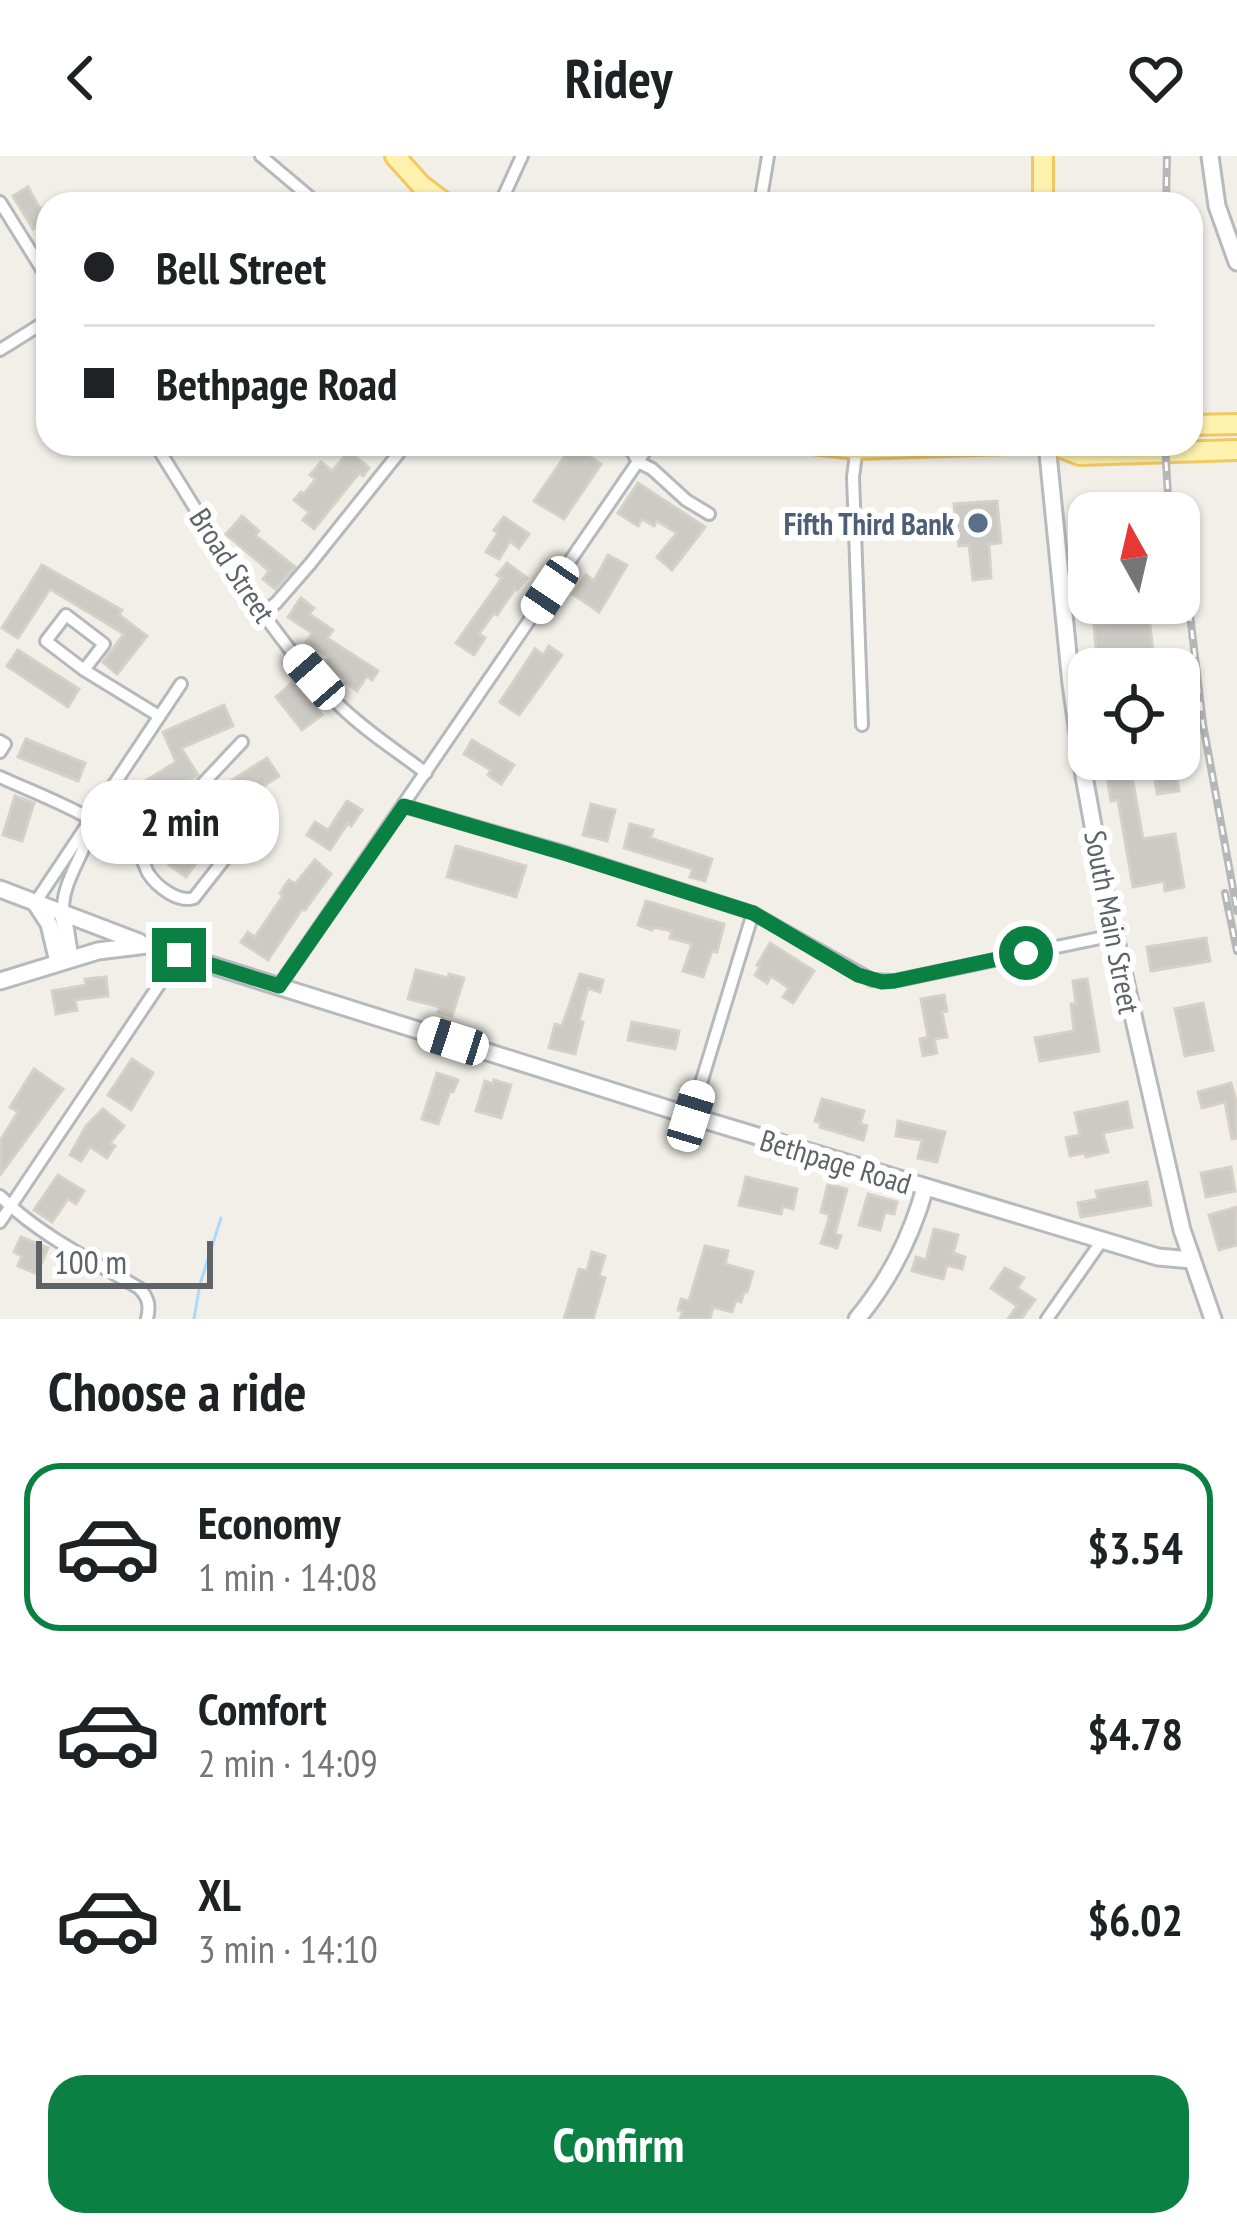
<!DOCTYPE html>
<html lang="en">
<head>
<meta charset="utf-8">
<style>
  body { margin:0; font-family:"PT Sans Narrow",sans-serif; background:#f6f6f6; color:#202124; height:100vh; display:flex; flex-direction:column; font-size:45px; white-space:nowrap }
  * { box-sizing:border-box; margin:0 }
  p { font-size:39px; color:#757577 }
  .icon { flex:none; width:66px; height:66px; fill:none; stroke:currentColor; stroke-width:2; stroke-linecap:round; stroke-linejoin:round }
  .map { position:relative; height:1163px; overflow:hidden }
  .drawer { display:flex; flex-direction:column; background:#fff; flex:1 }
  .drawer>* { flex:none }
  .banner { position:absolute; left:36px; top:36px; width:1167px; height:264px; border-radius:36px; box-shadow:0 3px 9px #0004; display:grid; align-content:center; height:264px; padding:0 48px; background:#fff }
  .needle { width:78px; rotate:352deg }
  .controls { position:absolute; left:1068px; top:336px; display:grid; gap:24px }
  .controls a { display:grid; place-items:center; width:132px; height:132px; border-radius:24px; background:#fff; box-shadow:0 3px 9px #0004; font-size:60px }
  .scale { position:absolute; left:36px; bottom:30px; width:177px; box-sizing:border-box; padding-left:12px; border:6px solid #5f6368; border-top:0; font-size:33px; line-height:42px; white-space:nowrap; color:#5f6368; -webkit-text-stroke:9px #fff; paint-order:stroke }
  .end { position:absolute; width:54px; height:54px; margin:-27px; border:15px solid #0b8043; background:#fff; box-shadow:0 0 0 6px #fff }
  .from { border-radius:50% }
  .bubble { position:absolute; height:84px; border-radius:36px; background:#fff; box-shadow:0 3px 9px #0004; font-size:39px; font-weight:700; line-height:84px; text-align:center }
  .car { position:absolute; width:36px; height:72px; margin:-36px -18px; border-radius:15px; box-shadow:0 0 9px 3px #0007; background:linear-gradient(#fff 24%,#345 0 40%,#fff 0 76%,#345 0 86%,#fff 0) }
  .banner b { display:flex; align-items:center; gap:42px; height:114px; font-size:45px }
  .banner b+b { border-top:3px solid #e0e0e0 }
  .banner i { width:30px; height:30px; background:#202124 }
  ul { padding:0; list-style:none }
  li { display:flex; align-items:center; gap:36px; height:168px; margin:0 24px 18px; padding:0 24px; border:6px solid transparent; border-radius:36px }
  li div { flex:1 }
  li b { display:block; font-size:45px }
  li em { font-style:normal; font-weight:700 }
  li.active { border-color:#0b8043 }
  li>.icon { width:108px; height:108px; stroke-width:1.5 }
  h2 { padding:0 48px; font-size:54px; line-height:144px }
  .action { display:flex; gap:24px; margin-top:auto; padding:24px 48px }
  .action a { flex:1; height:138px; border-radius:36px; background:#0b8043; color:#fff; font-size:48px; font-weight:700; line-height:138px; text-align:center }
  header { display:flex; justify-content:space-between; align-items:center; height:156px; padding:0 48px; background:#fff; font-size:54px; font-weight:700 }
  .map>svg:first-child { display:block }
</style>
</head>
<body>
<header><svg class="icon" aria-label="back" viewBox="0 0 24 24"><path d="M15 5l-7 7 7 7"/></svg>Ridey<svg class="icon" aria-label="heart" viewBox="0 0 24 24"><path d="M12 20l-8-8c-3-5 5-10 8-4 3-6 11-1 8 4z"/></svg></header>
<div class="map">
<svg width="1237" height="1163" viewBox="0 0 1237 1163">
  <rect width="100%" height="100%" fill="#f1efe8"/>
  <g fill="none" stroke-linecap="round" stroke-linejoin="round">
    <polyline stroke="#aadaff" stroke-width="3" points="194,1163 200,1128 221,1062"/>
  </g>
  <g fill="#cccac5" stroke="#d6d1c6" stroke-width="3">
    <polygon points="28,31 40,53 48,49 48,78 41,68 33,73 13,40"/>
    <polygon points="573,288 601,308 564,363 534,345"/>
    <polygon points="349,295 369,312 363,320 360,317 355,322 314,373 303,364 309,356 294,344 301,336 304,338 316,323 310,319 321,306 332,315"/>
    <polygon points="638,327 705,371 672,414 657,401 677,377 657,365 654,370 642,363 638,370 618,357"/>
    <polygon points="997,345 1001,387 989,388 991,422 973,424 969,389 959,390 954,348"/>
    <polygon points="242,360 259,375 255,379 295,411 275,433 263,423 269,415 226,378"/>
    <polygon points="504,361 529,378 519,392 510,385 499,403 486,396 498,377 494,374"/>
    <polygon points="608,399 627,409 599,456 573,438 586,419 594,425"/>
    <polygon points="507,407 527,422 517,434 515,433 497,459 494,457 479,478 485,482 474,499 456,487 502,422 497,419"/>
    <polygon points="42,409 122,454 119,459 147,480 117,518 103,506 124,478 50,433 18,482 2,472"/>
    <polygon points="301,442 314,452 309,458 333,474 327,482 378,515 372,524 367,520 357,535 345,526 346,524 324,508 329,501 306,486 312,477 288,461"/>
    <polygon points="1149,462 1154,504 1165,502 1167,513 1130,513 1129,507 1135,506 1134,498 1097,502 1094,469"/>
    <polygon points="549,490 562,499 519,559 500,546 535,493 543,499"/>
    <polygon points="18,494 79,533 68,551 7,510"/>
    <polygon points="294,525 322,559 302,574 276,541"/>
    <polygon points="224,549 233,570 181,592 198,619 141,654 129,635 176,606 163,576"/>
    <polygon points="26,583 85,607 78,625 18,601"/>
    <polygon points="472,584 514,609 501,628 488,619 491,614 464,598"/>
    <polygon points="267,602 279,620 216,661 226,668 186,721 169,709 215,645 210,638"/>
    <polygon points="1104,603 1129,603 1143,683 1175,678 1184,731 1165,735 1164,725 1133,731 1118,644 1111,645"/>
    <polygon points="1174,603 1179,635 1157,638 1152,604"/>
    <polygon points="15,640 34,647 22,685 3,679"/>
    <polygon points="347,645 362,654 351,670 348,667 330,694 307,679 315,666 328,674"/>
    <polygon points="591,648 615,654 607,685 583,679"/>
    <polygon points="630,668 653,674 650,682 712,703 705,725 690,721 693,713 624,692"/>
    <polygon points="456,690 526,710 516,741 447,721"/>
    <polygon points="315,704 331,718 305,754 302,753 268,804 241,786 248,776 255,781 283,740 280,737 289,724 295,728"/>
    <polygon points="646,745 724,768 717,796 712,795 703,821 683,815 692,788 670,782 672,775 653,771 652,774 638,769"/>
    <polygon points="1206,782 1210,805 1151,815 1147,791"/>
    <polygon points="770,787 814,815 793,847 783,841 789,832 771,820 767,827 755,819 760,811 757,809"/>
    <polygon points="416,814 448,822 449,818 464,822 452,860 438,856 440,851 408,843"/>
    <polygon points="580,818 603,824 600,836 588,832 579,865 583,866 575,898 549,892 555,868 562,870"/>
    <polygon points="106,821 108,840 75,844 77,854 56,858 52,835 86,829 85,823"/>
    <polygon points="1087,823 1099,895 1040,905 1035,882 1074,875 1071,848 1076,848 1073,825"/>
    <polygon points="944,839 947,855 942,856 947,881 934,883 937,897 923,900 920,883 928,881 921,843"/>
    <polygon points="1203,847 1213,894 1185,900 1175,853"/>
    <polygon points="632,866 679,875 675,893 628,884"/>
    <polygon points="132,903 153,917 131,954 108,939"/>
    <polygon points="34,913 63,933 0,1019 0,985 18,956 10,951"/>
    <polygon points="437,917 458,924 453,936 450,935 438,968 422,963"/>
    <polygon points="494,924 511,929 501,962 476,955 485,925 493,928"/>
    <polygon points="1231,927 1237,948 1237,982 1232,983 1225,946 1202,952 1198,936"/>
    <polygon points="822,943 864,955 860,968 867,970 863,984 820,971 821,967 815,965"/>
    <polygon points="1127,946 1132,971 1103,977 1108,996 1086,1001 1085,997 1070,1000 1066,982 1080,979 1075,957"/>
    <polygon points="103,953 124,970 110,987 115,990 107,1002 90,991 81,1005 70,999 86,970"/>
    <polygon points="898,965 945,976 937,1006 918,1002 922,984 896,980"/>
    <polygon points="1231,1011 1235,1035 1206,1041 1201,1017"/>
    <polygon points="58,1019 84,1035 76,1048 68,1043 52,1066 34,1054"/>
    <polygon points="746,1021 797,1033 793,1053 783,1050 781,1058 739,1049"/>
    <polygon points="1147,1026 1151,1049 1081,1061 1078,1047 1098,1043 1096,1035"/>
    <polygon points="828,1028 847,1033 835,1078 841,1080 837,1092 821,1087 829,1063 828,1058 821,1056"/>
    <polygon points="868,1038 897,1046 894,1058 885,1056 880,1074 859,1069"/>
    <polygon points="1237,1051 1237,1089 1219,1094 1209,1059"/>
    <polygon points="934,1073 958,1079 953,1097 965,1101 962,1113 947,1109 943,1123 912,1115 916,1101 926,1104"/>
    <polygon points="21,1081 48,1092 37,1118 18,1110 22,1100 14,1096"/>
    <polygon points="705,1090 728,1095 725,1108 753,1116 747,1136 744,1136 741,1146 736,1144 732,1156 713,1151 710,1163 680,1163 683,1155 678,1154 681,1143 689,1145"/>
    <polygon points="592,1096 605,1100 599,1120 605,1122 593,1163 564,1163 579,1113 587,1115"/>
    <polygon points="1005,1112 1024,1122 1017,1132 1035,1144 1021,1163 1008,1163 1017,1150 991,1132"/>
  </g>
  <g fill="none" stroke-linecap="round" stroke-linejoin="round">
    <g stroke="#b5b8bc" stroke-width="16">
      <g id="street">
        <polyline points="261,0 318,48"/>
        <polyline points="0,46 48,123"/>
        <polyline points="500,48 522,0"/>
        <polyline points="760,48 768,0"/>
        <polyline points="0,194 48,164"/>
        <path d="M155,288C212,377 263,473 338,548C364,574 397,595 426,617"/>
        <polyline points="628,288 638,306 652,313 686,344 709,358"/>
        <polyline points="857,291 853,321 862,569"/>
        <polyline points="264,456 276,447 310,408 406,288"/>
        <polygon points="66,459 104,488 84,514 46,485"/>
        <polyline points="84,514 159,560"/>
        <polyline points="0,585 5,588 0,596"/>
        <path d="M0,621C48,643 102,661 139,700C146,708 143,707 148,717C157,731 178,747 194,742L241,682"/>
        <polyline points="404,650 567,697 753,757 872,824 894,825 1114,779"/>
        <polyline points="142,702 150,697 195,636 242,586"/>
        <polyline points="35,747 181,528"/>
        <path d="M63,758C61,723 87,699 91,666"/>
        <polyline points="279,830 650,288"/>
        <polyline points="691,960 753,757"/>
        <path d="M0,1040C39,1079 91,1104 139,1132C149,1142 150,1150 147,1163"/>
        <polyline points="0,1066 179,799"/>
        <polyline points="1047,1163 1103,1083"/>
      </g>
    </g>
    <g stroke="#b6babf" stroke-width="21">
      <g id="secondary">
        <polyline points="1210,0 1217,50 1237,106"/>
        <polyline points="1047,288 1071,528 1084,620 1106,741 1182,1074 1213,1163"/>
        <polyline points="0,733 139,786"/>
        <polyline points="36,748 49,768 58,806"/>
        <polyline points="63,758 70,802"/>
        <polyline points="0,825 98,795 147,789 691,960 1158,1101 1192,1104"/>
        <path d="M857,1163C890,1123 911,1082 925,1032"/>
      </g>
    </g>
    <g stroke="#f2c960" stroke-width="24">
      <g id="primary">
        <polyline points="395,0 421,29 446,48"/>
        <polyline points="1043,48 1043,0"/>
        <polyline points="1191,269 1237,268"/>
        <polyline points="812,288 857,293 1007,288"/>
        <polyline points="1051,288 1080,299 1237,294"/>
      </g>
    </g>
    <use href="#street" stroke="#fff" stroke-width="10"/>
    <use href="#secondary" stroke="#fff" stroke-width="15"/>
    <use href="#primary" stroke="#fff2af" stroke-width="18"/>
    <g stroke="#b6b7b8" stroke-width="8">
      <g id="rail">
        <polyline points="1166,48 1167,0"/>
        <polyline points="1165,288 1169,357"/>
        <polyline points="1179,367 1203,568 1237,755"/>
        <polyline points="1225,737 1237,795"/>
      </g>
    </g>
    <use href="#rail" stroke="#fff" stroke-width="3" stroke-dasharray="9" stroke-linecap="butt"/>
  </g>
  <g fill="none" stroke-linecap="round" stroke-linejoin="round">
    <polyline stroke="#0b8043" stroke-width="15" points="179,799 279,830 404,650 567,698 753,757 858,819 882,826 894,825 1026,797"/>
  </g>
  <circle fill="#5c6f8a" stroke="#fff" stroke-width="4.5" cx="978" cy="367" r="12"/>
  <g text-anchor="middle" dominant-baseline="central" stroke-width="12" stroke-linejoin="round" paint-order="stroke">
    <g font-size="30" font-weight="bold" fill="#4e5e75" stroke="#fff" text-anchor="end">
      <text x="954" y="367">Fifth Third Bank</text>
    </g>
    <g font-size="30" fill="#5f6368" stroke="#fff">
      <text transform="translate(233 409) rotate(57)">Broad Street</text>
      <text transform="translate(1113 766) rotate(79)">South Main Street</text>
      <text transform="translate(836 1005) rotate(17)">Bethpage Road</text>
    </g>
  </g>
</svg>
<div class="controls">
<a><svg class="needle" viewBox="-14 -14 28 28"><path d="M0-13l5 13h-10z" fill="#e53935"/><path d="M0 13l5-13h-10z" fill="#757577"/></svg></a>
<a><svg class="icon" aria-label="locate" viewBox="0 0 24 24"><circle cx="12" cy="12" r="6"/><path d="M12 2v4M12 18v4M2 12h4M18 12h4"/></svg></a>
</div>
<div class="scale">100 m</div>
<i class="end from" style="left:1026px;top:797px"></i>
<i class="end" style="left:179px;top:799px"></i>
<div class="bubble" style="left:81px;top:624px;width:198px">2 min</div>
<i class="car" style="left:550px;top:434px;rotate:214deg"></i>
<i class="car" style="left:314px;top:521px;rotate:319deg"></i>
<i class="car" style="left:453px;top:885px;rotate:288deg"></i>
<i class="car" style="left:691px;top:960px;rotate:17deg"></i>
<div class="banner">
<b><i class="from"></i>Bell Street</b>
<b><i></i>Bethpage Road</b>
</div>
</div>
<section class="drawer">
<h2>Choose a ride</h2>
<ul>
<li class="active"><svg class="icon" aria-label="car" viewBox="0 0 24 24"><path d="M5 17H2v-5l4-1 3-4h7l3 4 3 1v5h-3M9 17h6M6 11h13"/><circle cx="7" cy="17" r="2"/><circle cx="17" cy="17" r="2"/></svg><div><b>Economy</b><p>1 min · 14:08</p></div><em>$3.54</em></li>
<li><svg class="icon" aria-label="car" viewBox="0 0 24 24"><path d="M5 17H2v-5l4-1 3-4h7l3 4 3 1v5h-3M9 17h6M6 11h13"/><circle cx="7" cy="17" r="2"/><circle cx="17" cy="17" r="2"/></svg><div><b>Comfort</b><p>2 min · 14:09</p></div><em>$4.78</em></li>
<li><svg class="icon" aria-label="car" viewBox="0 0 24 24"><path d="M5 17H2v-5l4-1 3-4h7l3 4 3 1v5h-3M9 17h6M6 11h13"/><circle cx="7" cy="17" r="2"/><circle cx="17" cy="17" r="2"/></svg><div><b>XL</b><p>3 min · 14:10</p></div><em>$6.02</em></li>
</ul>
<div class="action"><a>Confirm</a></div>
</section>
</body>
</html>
